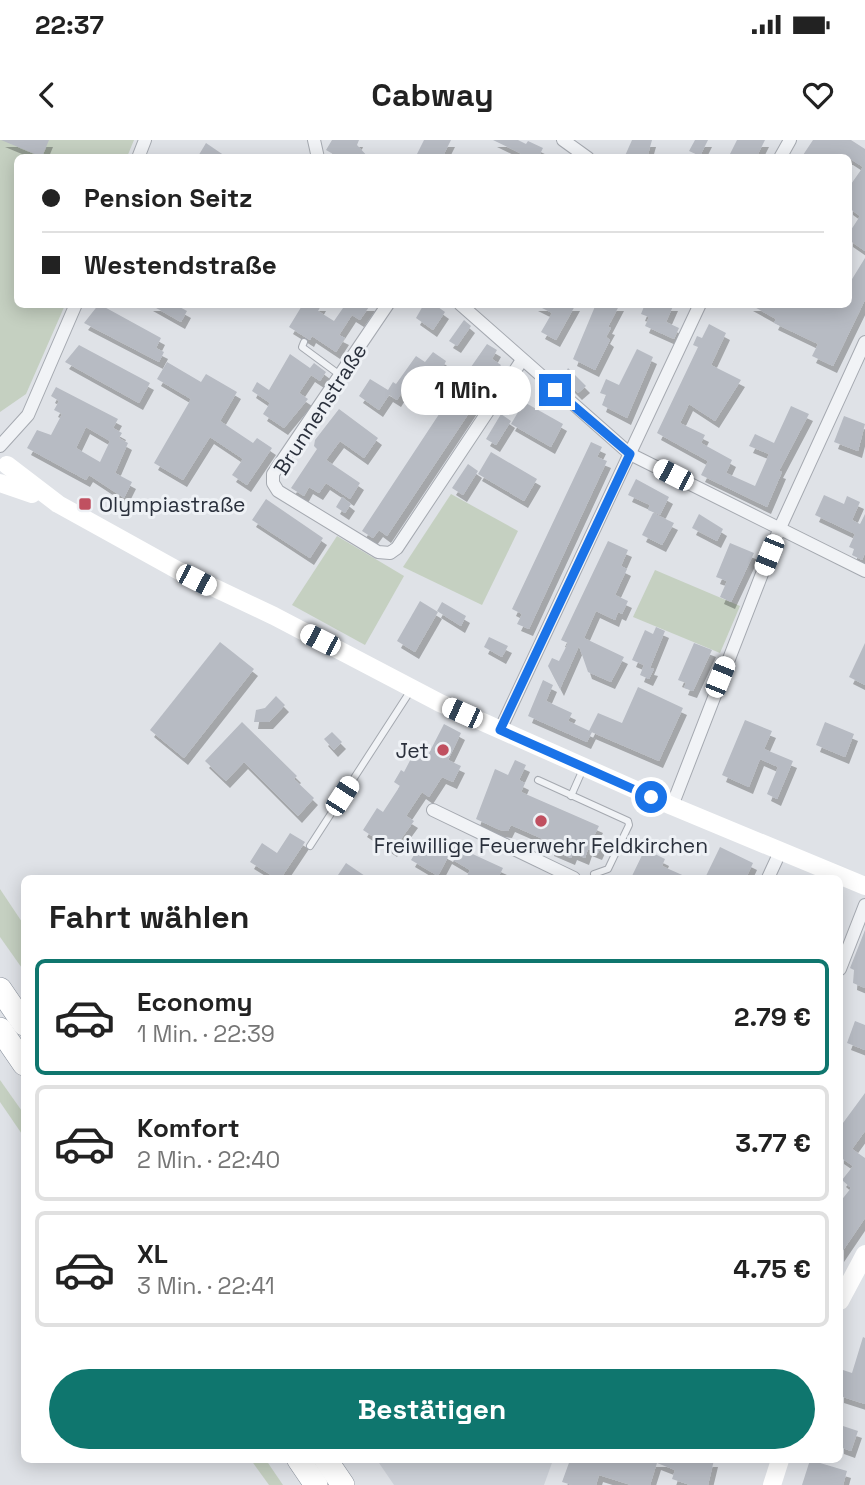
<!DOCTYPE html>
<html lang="de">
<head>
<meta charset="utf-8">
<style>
  body { margin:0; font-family:"Space Grotesk",sans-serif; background:#f2f2f2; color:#222; height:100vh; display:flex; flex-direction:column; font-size:26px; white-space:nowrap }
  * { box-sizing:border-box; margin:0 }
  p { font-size:23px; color:#767676 }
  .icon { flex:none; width:38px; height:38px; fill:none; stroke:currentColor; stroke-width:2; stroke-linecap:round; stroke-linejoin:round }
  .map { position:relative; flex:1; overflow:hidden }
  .details { position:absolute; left:21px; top:735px; width:822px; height:588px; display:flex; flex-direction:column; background:#fff; border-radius:10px; box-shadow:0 4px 18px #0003 }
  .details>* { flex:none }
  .guide { position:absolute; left:14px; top:14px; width:838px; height:154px; border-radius:10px; box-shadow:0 4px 18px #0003; display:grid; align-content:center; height:154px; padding:0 28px; background:#fff }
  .end { position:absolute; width:32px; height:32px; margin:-16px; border:9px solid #1a73e8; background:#fff; box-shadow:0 0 0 4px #fff }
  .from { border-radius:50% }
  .bubble { position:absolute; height:49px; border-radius:24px; background:#fff; box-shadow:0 4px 18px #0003; font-size:23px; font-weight:700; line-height:49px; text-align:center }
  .car { position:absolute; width:21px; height:42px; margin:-21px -10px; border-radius:9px; box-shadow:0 0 5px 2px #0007; background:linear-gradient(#fff 24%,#345 0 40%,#fff 0 76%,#345 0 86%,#fff 0) }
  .guide b { display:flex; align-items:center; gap:24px; height:66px; font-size:26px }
  .guide b+b { border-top:2px solid #e0e0e0 }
  .guide i { width:18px; height:18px; background:#222 }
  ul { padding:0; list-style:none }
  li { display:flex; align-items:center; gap:21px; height:116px; margin:0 14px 10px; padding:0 14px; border:4px solid #e0e0e0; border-radius:10px }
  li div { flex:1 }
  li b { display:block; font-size:26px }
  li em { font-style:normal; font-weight:700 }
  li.current { border-color:#0f766e }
  li>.icon { width:63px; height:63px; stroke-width:1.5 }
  h2 { padding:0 28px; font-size:32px; line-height:84px }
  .primary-button { display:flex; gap:14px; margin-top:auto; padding:14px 28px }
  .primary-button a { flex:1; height:80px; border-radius:42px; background:#0f766e; color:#fff; font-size:28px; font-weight:700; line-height:80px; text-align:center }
  .status { display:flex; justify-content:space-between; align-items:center; height:49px; padding:0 35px; background:#fff; direction:ltr }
  .status svg { height:19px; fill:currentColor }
  header { display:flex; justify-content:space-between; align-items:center; height:91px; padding:0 28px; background:#fff; font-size:32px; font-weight:700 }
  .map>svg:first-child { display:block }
</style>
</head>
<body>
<div class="status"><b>22:37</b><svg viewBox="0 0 49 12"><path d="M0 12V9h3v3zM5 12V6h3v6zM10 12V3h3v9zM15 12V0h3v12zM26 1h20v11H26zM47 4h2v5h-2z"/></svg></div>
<header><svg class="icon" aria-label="back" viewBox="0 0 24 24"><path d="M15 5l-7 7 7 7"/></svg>Cabway<svg class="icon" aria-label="heart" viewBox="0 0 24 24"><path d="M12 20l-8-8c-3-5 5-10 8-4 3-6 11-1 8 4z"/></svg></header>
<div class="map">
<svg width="865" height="1345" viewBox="0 0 865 1345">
  <defs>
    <filter id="shadow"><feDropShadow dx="4" dy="7" stdDeviation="0" flood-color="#0004"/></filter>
  </defs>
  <rect width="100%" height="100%" fill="#dfe2e7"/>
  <polygon fill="#cdd1d8" points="377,1320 553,1320 544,1345 394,1345"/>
  <g fill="#c5d0c1">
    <polygon points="0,0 134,0 127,17 18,18 18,164 65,165 26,254 0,272"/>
    <polygon points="451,354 518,391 482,465 403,427"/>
    <polygon points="337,396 404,436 365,505 292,465"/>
    <polygon points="655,430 740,466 720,513 633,477"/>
    <polygon points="0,749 24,785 24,831 0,797"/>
    <polygon points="0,940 24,974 24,997 0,962"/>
    <polygon points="251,1320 266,1320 283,1345 269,1345"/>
  </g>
  <g fill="#b7bbc3" fill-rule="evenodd" filter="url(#shadow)">
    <polygon points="1,0 49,0 42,17"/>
    <polygon points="332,0 359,0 357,5 369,18 340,18 326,10"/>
    <polygon points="424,0 451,0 442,18 415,18"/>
    <polygon points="493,0 518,0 526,4 528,1 543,8 538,18 530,18"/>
    <polygon points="632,0 652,0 647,18 624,18"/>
    <polygon points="695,0 708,0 700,16 689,11"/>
    <polygon points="737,0 765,0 756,18 728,18"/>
    <polygon points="813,0 851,0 865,9 865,111 849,100 849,93 860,76 849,68 849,47 863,27 849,18 801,18"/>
    <polygon points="206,3 228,18 197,18"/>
    <polygon points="865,118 865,160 833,226 812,216 818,204 774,183 776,179 749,164 849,164 849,144"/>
    <polygon points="99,164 161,198 156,208 164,212 159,222 84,183"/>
    <polygon points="149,164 174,164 187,171 181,182"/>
    <polygon points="303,164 322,164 318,171 334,181 343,168 337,164 371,164 360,180 352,175 339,195 345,198 336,212 312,196 310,200 289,187"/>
    <polygon points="424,164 434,164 445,172 433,190 416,178"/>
    <polygon points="534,164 576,164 556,200 541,192 552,173"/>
    <polygon points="596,164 620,164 608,187 611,188 606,197 610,200 595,230 573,219"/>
    <polygon points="645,164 674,164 666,182 679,188 674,199 645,186 649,177 641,174"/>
    <polygon points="464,180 471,186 457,206 449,201"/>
    <polygon points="709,184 726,193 711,225 741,240 715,281 689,264 680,283 705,295 701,303 732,320 726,333 755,346 769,314 749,306 755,294 774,303 791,266 809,274 779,331 782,332 767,367 701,335 708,321 657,293 698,207 693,205 697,196 702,198"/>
    <polygon points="487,204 497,210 492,219 501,225 387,396 379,390 373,398 362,391 451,256 424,240 417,249 408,243 397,260 389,255 379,270 359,256 370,239 388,250 393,242 396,244 416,216 425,222 433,212 446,221 439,236 457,247"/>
    <polygon points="79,205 150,243 139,263 65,222"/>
    <polygon points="637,209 653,217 627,278 602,265 606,255 600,253 606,239 619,245"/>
    <polygon points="290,214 310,228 314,223 326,232 320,241 311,235 299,253 308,259 284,288 263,274 270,263 252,251 257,242 269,250"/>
    <polygon points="167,222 201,242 206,234 237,252 220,281 253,303 257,298 272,308 247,345 232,335 243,319 210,297 183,340 154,323 191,259 157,239"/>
    <polygon points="568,228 586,246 578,253 563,238"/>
    <path d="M56,247L118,279L113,288L122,293L119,298L128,303L115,333L132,342L124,358L89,335L86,340L27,308L37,290L51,295L62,274L54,270L59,261L51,256ZM86,287L110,301L100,322L76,308Z"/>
    <polygon points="524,262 563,284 551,307 511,284"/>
    <polygon points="339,269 378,298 364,318 340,301 326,320 360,343 350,359 326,343 319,353 309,347 304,356 291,348 317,309 314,306 315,300"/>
    <polygon points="501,274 511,281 496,305 486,299"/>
    <polygon points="844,276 865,284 858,311 834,302"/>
    <polygon points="591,302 602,307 597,317 607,321 529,489 517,484 522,474 512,469"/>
    <polygon points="491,312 537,339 524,361 478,334"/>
    <polygon points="468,324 478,331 463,355 452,348"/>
    <polygon points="636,339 669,357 660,375 648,370 650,365 628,355"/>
    <polygon points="824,355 844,364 847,356 860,362 852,380 860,384 865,374 865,413 862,420 852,415 854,409 849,407 855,394 815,375"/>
    <polygon points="342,357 351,364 345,373 336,367"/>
    <polygon points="266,359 323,398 310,418 252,380"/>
    <polygon points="653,373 674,383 662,405 642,395"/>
    <polygon points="699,374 723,389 717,401 692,388"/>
    <polygon points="608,401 628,410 621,426 627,429 615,455 628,461 622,474 618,472 615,480 596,471 584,498 624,517 611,542 588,532 579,506 560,549 548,526 552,518 559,521 568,503 561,500"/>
    <polygon points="730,403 754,413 731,462 720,457 727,441 716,437"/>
    <polygon points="420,461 438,472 415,512 397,501"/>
    <polygon points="442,462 466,476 461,486 437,471"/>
    <polygon points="656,487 665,491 650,528 654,529 649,539 640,535 644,525 632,520 645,490 653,494"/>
    <polygon points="489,497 508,506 502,517 484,507"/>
    <polygon points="220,502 254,529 184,618 150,590"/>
    <polygon points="694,503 712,510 693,551 684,548 686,543 678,540"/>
    <polygon points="865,503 865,545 849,537"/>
    <polygon points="543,540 553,545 546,561 572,573 568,581 592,592 587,602 528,576"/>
    <polygon points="638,547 683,568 659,621 589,591 598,573 622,583"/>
    <polygon points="276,556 285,565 269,582 254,582 256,570 265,568"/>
    <polygon points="745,580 772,591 764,609 793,621 777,659 767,654 778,627 760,619 749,647 722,635"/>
    <polygon points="242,582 297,636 294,639 314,658 298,676 244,622 226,641 205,621"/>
    <polygon points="825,582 854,594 845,617 816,605"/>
    <polygon points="444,584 461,593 448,620 461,626 453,642 442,637 429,657 422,652 406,676 414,681 393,710 363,690 377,668 383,672 400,646 394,642 401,630 404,632 416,609 428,615"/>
    <polygon points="332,592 342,602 334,610 324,599"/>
    <polygon points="515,620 526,625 519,640 525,643 521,652 599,686 594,696 604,700 598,713 588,709 585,718 573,713 571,718 550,709 552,703 511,685 508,691 500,690 476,679 495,629 508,635"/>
    <polygon points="290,693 305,702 281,738 276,738 250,722 262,703 277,713"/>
    <polygon points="423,700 449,715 457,703 466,711 503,728 498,738 466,738 470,730 448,717 438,736 411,720"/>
    <polygon points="720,707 753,723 746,738 705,738"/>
    <polygon points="645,709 665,719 662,726 689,738 631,738"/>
    <polygon points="346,723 368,738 336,738"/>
    <polygon points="865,790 865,848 853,843 854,830 850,828"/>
    <polygon points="855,881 865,885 865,910 847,903"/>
    <polygon points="865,953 865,991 852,1009 865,1018 865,1078 840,1115 840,1062 851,1048 842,1040 853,1026 840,1017 840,987"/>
    <polygon points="863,1197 865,1198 865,1264 840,1256 840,1229 852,1233"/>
    <polygon points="840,1285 858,1291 851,1311 840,1307"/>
    <polygon points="570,1320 714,1320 708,1345 690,1345 672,1339 675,1330 657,1323 650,1345 631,1345 599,1335 596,1345 572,1345 562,1342"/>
    <polygon points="810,1320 847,1331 843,1345 802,1345"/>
  </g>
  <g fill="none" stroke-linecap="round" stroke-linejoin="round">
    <g stroke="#a5a9b0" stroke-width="8">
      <g id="lane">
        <polyline points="304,202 302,207 340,235"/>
        <polyline points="538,640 628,681 629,685 608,729 594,734"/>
        <polyline points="571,656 583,629"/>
        <polyline points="310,706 411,550"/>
      </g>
    </g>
    <g stroke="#a5a9b0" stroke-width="14">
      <g id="street">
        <polyline points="314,0 318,18"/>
        <polyline points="563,0 588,18"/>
        <polyline points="138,18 145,0"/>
        <polyline points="780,18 790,0"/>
        <polyline points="388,164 273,334 273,343 278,351 378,412 390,413 397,408 522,220"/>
        <polyline points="460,164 630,314 865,431"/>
        <polyline points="0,306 28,275 76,164"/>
        <polyline points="500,590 700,164"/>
        <polyline points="672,666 779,390 865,202"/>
        <polyline points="433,670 574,738"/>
        <polyline points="768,738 780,712"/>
        <polyline points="840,829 865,765"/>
      </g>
    </g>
    <g stroke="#88909c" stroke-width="24">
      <g id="highway">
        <polyline points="0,849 24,884"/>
        <polyline points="0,889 24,924"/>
        <polyline points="299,1320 316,1345"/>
        <polyline points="326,1320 343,1345"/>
      </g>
    </g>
    <use href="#lane" stroke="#f1f3f6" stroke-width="6"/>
    <use href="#street" stroke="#f1f3f6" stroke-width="12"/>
    <g stroke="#fff" stroke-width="18">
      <polyline points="7,325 58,364 179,431 274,476 440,563 672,666 865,746"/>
      <polyline points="0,343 32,354"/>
      <polyline points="840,1161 865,1114"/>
      <polyline points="772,1345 780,1320"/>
    </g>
    <use href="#highway" stroke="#fff" stroke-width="23"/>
  </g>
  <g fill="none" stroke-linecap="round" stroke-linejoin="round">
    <polyline stroke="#1a73e8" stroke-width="9" points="555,250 630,314 500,590 651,657"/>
  </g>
  <g fill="#c05060" stroke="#eef1f5" stroke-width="2.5">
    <rect x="78" y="357" width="14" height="14" rx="3.5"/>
    <circle cx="443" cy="610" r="7"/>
    <circle cx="541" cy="681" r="7"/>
  </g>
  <g text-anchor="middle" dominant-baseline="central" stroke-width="6" stroke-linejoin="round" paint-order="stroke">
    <g font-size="21" fill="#2a303c" stroke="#eef1f5">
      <text transform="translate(320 269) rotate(-57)">Brunnenstraße</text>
    </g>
    <g font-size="21" fill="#2a303c" stroke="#eef1f5" text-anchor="start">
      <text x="99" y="364">Olympiastraße</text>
      <text x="429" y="610" text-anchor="end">Jet</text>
      <text x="541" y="705" text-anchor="middle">Freiwillige Feuerwehr Feldkirchen</text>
    </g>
  </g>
</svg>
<i class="end from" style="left:651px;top:657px"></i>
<i class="end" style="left:555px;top:250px"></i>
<div class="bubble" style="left:401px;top:226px;width:130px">1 Min.</div>
<i class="car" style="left:673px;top:335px;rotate:297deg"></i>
<i class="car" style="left:769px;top:415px;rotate:202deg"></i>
<i class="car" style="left:196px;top:440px;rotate:117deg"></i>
<i class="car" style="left:320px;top:500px;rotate:297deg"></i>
<i class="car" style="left:720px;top:537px;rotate:22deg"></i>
<i class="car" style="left:462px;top:573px;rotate:294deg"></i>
<i class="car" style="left:342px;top:656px;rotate:33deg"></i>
<div class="guide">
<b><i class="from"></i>Pension Seitz</b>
<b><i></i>Westendstraße</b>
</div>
<section class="details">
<h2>Fahrt wählen</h2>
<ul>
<li class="current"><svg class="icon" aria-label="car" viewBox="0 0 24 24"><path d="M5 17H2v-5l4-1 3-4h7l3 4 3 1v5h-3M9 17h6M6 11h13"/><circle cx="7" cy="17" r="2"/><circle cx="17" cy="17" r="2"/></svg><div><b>Economy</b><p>1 Min. · 22:39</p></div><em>2.79 €</em></li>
<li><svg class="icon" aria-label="car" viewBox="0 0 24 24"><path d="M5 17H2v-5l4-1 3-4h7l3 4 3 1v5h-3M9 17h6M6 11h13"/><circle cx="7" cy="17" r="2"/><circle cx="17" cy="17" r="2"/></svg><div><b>Komfort</b><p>2 Min. · 22:40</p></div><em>3.77 €</em></li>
<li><svg class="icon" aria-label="car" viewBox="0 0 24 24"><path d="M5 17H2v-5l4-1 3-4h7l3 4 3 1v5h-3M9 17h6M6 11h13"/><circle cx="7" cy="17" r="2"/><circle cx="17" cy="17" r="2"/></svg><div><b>XL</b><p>3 Min. · 22:41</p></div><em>4.75 €</em></li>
</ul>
<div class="primary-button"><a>Bestätigen</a></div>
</section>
</div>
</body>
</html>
